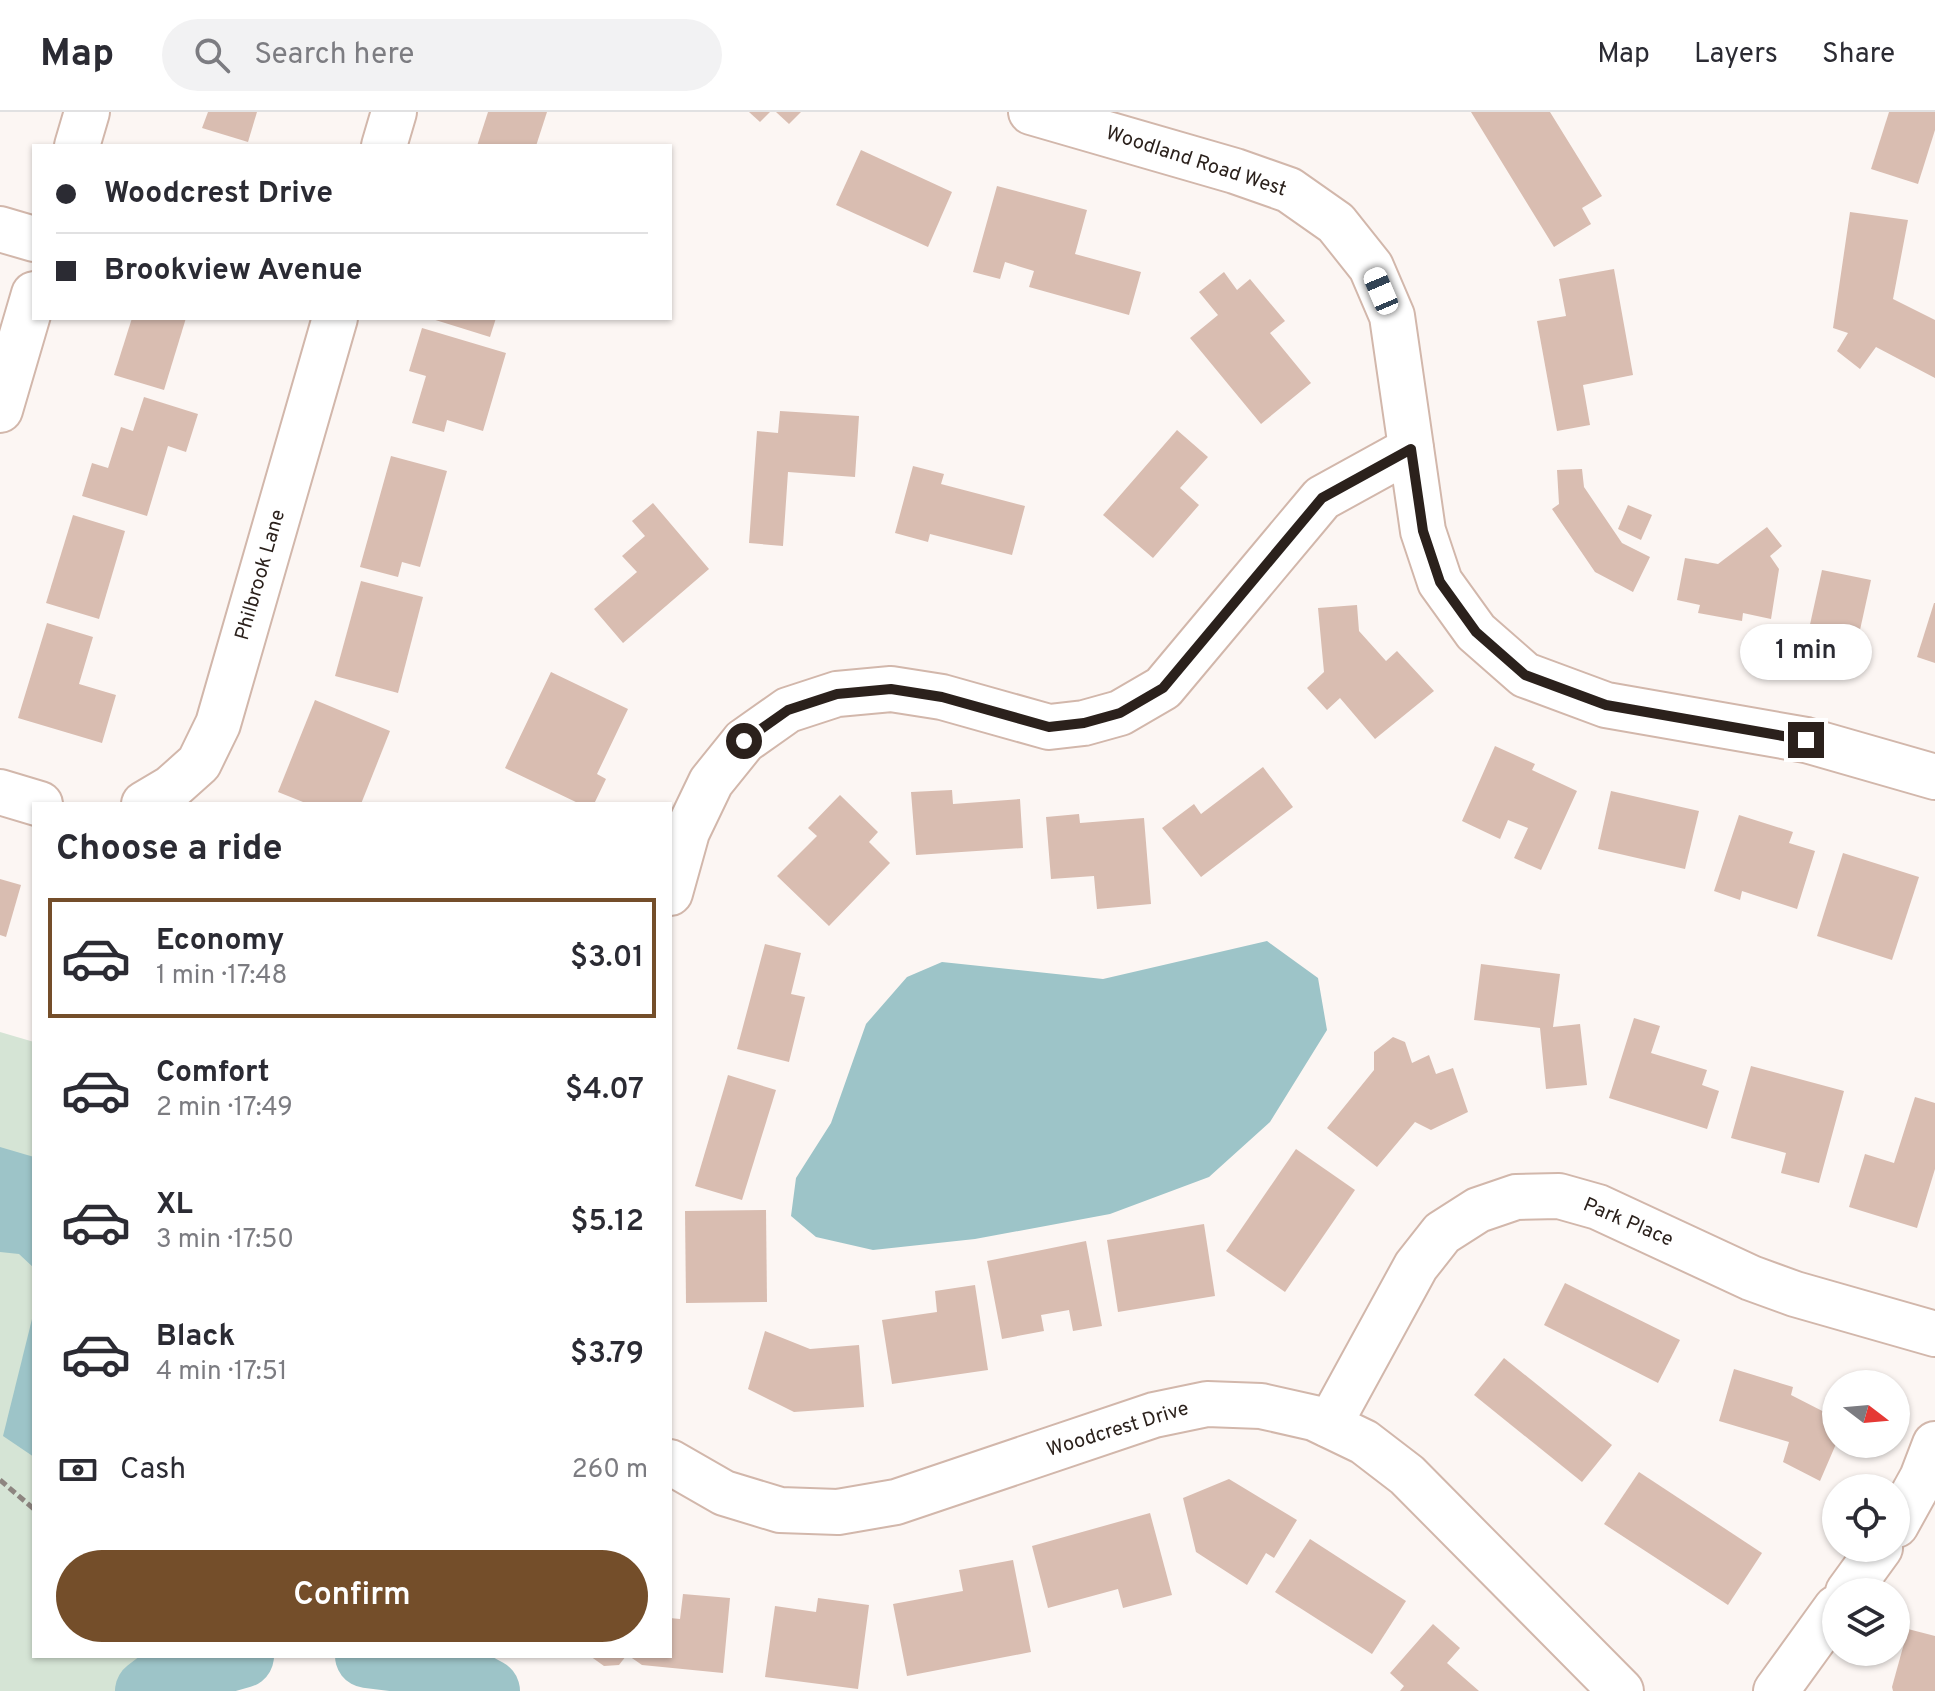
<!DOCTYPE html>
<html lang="en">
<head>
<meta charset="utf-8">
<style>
  body { margin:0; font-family:Overpass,sans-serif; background:#f2f2f3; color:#2b2b33; height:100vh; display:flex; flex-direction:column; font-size:30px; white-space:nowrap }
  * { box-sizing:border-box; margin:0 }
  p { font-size:26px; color:#7c7c81 }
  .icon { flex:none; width:44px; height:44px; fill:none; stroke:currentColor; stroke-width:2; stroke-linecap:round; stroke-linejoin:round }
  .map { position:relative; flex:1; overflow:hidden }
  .details { position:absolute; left:32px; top:690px; width:640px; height:856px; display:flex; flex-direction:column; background:#fff; border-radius:0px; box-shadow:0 2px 6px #0004 }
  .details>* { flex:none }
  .banner { position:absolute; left:32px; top:32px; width:640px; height:176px; border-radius:0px; box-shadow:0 2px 6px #0004; display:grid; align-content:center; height:176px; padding:0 24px; background:#fff }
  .needle { width:52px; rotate:106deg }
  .tools { position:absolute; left:1822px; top:1258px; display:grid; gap:16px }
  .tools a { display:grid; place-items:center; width:88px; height:88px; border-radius:50%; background:#fff; box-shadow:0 2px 6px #0004; font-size:40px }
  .end { position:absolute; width:36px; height:36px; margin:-18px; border:10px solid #2b211c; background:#fff; box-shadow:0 0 0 4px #fff }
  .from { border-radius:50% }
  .bubble { position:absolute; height:56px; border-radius:28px; background:#fff; box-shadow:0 2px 6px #0004; font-size:26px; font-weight:600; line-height:56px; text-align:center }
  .car { position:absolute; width:24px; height:48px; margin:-24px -12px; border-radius:10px; box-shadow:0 0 6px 2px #0007; background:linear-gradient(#fff 24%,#345 0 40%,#fff 0 76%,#345 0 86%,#fff 0) }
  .banner b { display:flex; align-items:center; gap:28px; height:76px; font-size:30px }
  .banner b+b { border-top:2px solid #e1e1e2 }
  .banner i { width:20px; height:20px; background:#2b2b33 }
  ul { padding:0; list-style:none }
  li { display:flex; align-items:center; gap:24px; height:120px; margin:0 16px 12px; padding:0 8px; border:4px solid transparent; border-radius:0px }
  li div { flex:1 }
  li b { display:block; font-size:30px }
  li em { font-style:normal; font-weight:600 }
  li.on { border-color:#744e2a }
  li>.icon { width:72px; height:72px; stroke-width:1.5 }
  h2 { padding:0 24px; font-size:36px; line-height:96px }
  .pay { display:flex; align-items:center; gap:20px; height:88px; padding:0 24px; font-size:30px }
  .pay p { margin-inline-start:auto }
  .cta { display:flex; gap:16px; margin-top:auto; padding:16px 24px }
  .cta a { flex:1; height:92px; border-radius:48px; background:#744e2a; color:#fff; font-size:32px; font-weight:600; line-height:92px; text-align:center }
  header { display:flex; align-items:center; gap:48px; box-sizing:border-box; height:112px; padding:0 40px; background:#fff; border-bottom:2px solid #e1e1e2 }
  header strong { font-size:38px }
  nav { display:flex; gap:44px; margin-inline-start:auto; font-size:28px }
  .search { width:560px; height:72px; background:#f2f2f3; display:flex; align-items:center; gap:20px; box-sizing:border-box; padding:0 28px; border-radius:44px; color:#7c7c81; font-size:30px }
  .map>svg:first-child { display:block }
</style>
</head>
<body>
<header>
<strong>Map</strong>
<div class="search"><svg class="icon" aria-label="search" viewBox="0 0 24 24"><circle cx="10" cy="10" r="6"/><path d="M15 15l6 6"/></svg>Search here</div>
<nav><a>Map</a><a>Layers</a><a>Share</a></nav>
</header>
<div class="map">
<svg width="1935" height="1579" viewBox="0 0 1935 1579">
  <rect width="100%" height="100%" fill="#fcf6f3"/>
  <polygon fill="#d5e4d5" points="0,920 34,930 34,1544 207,1544 197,1579 0,1579"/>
  <g fill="#9dc4c8">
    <polygon points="1267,829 1318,866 1327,918 1270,1010 1209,1065 1110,1102 975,1127 873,1138 816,1125 791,1104 796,1066 831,1011 866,912 907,865 942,850 1103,867"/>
    <polygon points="0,1035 34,1045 34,1156 19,1142 0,1140"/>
    <polygon points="34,1199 34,1345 3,1324"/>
  </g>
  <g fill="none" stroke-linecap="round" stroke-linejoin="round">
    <g stroke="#9dc4c8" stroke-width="64">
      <polyline points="367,1544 440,1553 488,1579"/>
      <polyline points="147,1579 164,1566 242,1544"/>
    </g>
  </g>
  <g fill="#d9bdb1">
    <polygon points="208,0 257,0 248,30 202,16"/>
    <polygon points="488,0 547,0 536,34 477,34"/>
    <polygon points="749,0 770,0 760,10"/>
    <polygon points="776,0 801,0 789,12"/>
    <polygon points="1471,0 1550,0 1602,84 1582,96 1591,112 1554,135"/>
    <polygon points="1889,0 1935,0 1935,18 1918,72 1871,57"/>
    <polygon points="861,38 952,80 928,135 836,93"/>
    <polygon points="997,74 1087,98 1075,142 1141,160 1129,203 1029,175 1034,159 1005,150 1000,167 973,160"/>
    <polygon points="1850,100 1908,108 1893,187 1935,208 1935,266 1876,235 1860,257 1837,239 1848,221 1833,216"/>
    <polygon points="1614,157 1633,263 1583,273 1590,313 1557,319 1537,209 1566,204 1559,167"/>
    <polygon points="1224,160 1237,178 1250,167 1285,209 1270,221 1311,271 1261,312 1190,226 1218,203 1199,180"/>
    <polygon points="132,206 186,206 164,278 114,263"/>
    <polygon points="429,206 496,206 490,225"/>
    <polygon points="422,216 506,241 483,319 447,308 444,320 412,311 426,264 409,259"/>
    <polygon points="144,285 198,302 186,340 168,334 147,404 82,384 92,351 108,356 121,315 133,319"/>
    <polygon points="780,299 859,304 855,365 788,360 783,434 749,431 757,319 778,321"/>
    <polygon points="1177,318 1208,345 1180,376 1199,393 1153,446 1103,403"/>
    <polygon points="391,344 447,359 420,455 402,450 398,465 360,455"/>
    <polygon points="913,354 944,362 941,372 1025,394 1012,443 930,422 928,430 895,421"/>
    <polygon points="1582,357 1584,375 1622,431 1650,445 1633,480 1595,460 1552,397 1559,392 1557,358"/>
    <polygon points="653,391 709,457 623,531 594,497 637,460 622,444 645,424 632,409"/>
    <polygon points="1628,393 1652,403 1641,428 1618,417"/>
    <polygon points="73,403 125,419 99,507 46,491"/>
    <polygon points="1767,415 1782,434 1770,444 1779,457 1771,507 1743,501 1742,509 1698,501 1700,493 1677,488 1685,446 1718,452"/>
    <polygon points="1822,458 1871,468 1858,527 1809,517"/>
    <polygon points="361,469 423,485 398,581 335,564"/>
    <polygon points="1934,491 1935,491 1935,551 1917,545"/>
    <polygon points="1357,493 1359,519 1386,549 1397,539 1434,579 1375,627 1340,586 1327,598 1307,576 1324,560 1318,496"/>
    <polygon points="47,511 93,525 79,572 116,583 102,631 18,606"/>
    <polygon points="551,560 628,597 597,662 606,667 594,692 580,692 505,656"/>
    <polygon points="315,588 390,619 361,692 308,692 278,680"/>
    <polygon points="1495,634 1535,652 1532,658 1577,679 1541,758 1514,746 1528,716 1508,708 1500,727 1462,709"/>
    <polygon points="1263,655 1293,695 1201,765 1162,716 1194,692 1201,702"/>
    <polygon points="952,678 953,692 1020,687 1023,736 916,743 911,680"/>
    <polygon points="1611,679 1699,699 1685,757 1598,737"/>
    <polygon points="840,683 878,720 869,730 890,751 829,814 777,764 817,724 808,716"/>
    <polygon points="1079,702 1080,711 1144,706 1151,792 1097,797 1094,764 1051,767 1046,705"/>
    <polygon points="1739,703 1793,720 1789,731 1815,739 1797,797 1742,779 1740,788 1714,779"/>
    <polygon points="1843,741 1919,765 1892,848 1817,824"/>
    <polygon points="0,767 21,773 6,825 0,823"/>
    <polygon points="765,832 801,841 791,882 805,885 789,950 737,937"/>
    <polygon points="1481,852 1560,862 1553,915 1580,912 1587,973 1546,977 1540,916 1474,908"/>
    <polygon points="1634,906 1660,914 1651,941 1707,958 1702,973 1719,979 1707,1017 1609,986"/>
    <polygon points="1393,925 1405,930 1412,951 1429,943 1436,962 1453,956 1468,1000 1431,1018 1415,1010 1377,1055 1327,1016 1374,958 1374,940"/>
    <polygon points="1751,954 1844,979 1819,1071 1781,1061 1786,1041 1731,1026"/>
    <polygon points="728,963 776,978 742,1088 695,1074"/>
    <polygon points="1915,985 1935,991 1935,1057 1917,1116 1849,1095 1865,1042 1894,1051"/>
    <polygon points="1296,1037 1355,1078 1285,1180 1226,1139"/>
    <polygon points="766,1098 767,1190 686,1191 685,1099"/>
    <polygon points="1204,1112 1215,1184 1118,1200 1107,1128"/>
    <polygon points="1086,1129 1102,1214 1073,1219 1069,1198 1041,1203 1044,1219 1002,1227 987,1149"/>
    <polygon points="1565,1171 1680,1228 1658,1271 1544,1213"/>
    <polygon points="975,1173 988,1258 892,1272 882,1208 937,1200 935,1179"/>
    <polygon points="765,1219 810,1237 859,1233 864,1295 794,1300 748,1277"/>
    <polygon points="1504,1246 1612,1333 1582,1370 1474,1283"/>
    <polygon points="1734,1257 1793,1275 1791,1283 1836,1306 1836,1332 1820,1369 1783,1350 1789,1330 1719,1309"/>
    <polygon points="1639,1360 1762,1441 1728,1493 1604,1412"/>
    <polygon points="1229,1367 1297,1408 1274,1446 1266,1441 1247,1473 1196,1440 1183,1386"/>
    <polygon points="1150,1401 1172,1483 1123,1496 1118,1477 1048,1496 1032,1434"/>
    <polygon points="1310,1427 1406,1489 1372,1542 1275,1480"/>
    <polygon points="1013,1448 1031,1540 907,1564 893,1492 963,1479 959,1458"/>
    <polygon points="683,1482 730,1486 723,1561 642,1553 629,1544 670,1544 670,1506 680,1507"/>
    <polygon points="818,1486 869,1493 858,1577 765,1565 775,1494 816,1500"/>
    <polygon points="1433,1512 1460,1536 1447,1551 1479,1579 1400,1579 1404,1574 1390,1561"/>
    <polygon points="1908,1517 1935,1524 1935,1579 1893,1579 1892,1575"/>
    <polygon points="590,1544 626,1544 619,1553 604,1554"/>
  </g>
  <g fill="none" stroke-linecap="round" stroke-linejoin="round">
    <g stroke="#d2b7ab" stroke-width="48">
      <g id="minor">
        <polyline points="1031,0 1235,59 1289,78 1336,111 1371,155 1392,204 1423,419 1440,470 1476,520 1525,563 1606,593 1806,628 1935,665"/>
        <polyline points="77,34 87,0"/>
        <polyline points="384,34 394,0"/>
        <polyline points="0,117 34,127"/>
        <polyline points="0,298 34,182"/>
        <polyline points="0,680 40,692"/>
        <polyline points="144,692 171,676 199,651 218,612 335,206"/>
        <polyline points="670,781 687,720 711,670 744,629 788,598 837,582 891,577 942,585 1049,615 1084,611 1120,601 1163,576 1322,386 1411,337"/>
        <polyline points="1329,1313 1416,1154 1442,1121 1478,1098 1516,1085 1559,1084 1598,1095 1751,1166 1795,1182 1935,1222"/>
        <polyline points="670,1350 724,1381 780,1398 838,1400 896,1390 1154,1303 1207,1292 1261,1294 1314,1306 1364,1330 1407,1363 1621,1579"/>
        <polyline points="1896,1413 1922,1366 1935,1332"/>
        <polyline points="1848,1480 1880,1436"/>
        <polyline points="1776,1579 1836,1496"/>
      </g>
    </g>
    <polyline stroke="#8d8580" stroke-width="5" stroke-dasharray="8 4" stroke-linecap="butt" points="0,1368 34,1397"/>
    <use href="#minor" stroke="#fff" stroke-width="44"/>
  </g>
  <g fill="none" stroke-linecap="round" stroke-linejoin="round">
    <polyline stroke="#2b211c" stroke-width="10" points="744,629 788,598 837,582 891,577 942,585 1049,615 1084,611 1120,601 1163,576 1322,386 1411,337 1423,419 1440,470 1476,520 1525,563 1606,593 1806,628"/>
  </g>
  <g text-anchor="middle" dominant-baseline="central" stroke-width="6" stroke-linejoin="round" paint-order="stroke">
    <g font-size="20" fill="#2b211c" stroke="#fff">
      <text transform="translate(1196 50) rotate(18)">Woodland Road West</text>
      <text transform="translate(261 463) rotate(-74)">Philbrook Lane</text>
      <text transform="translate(1628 1111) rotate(23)">Park Place</text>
      <text transform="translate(1118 1318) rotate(-17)">Woodcrest Drive</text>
    </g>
  </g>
</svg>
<div class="tools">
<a><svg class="needle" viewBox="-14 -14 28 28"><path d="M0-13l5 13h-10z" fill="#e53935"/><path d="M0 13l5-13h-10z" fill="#7c7c81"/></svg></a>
<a><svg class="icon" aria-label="locate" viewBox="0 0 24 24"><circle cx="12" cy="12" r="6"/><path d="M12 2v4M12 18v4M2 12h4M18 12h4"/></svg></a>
<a><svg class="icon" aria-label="layers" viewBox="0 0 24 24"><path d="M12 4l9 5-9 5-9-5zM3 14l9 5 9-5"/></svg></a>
</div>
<i class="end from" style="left:744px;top:629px"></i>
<i class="end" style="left:1806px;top:628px"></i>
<div class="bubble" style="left:1740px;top:512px;width:132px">1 min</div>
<i class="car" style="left:1381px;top:179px;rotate:337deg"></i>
<div class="banner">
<b><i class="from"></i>Woodcrest Drive</b>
<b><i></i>Brookview Avenue</b>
</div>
<section class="details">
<h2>Choose a ride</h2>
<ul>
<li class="on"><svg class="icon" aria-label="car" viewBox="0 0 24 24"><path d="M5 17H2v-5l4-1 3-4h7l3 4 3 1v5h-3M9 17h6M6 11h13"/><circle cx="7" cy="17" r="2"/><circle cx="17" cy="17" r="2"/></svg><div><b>Economy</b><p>1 min · 17:48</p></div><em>$3.01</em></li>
<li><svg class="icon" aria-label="car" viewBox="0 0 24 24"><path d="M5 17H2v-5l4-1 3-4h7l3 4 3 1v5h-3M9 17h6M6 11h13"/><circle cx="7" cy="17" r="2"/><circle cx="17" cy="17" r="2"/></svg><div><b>Comfort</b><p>2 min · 17:49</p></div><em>$4.07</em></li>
<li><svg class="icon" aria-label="car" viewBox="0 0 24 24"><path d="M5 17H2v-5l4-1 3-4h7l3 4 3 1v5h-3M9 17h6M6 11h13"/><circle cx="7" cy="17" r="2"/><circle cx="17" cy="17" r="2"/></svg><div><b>XL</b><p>3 min · 17:50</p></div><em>$5.12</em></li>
<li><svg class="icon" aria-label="car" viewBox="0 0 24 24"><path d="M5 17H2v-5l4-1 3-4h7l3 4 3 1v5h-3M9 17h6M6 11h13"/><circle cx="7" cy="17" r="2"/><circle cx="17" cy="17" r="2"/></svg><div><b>Black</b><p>4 min · 17:51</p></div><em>$3.79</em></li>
</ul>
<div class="pay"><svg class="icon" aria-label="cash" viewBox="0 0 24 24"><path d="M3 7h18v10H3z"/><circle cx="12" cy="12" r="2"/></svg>Cash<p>260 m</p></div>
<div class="cta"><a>Confirm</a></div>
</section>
</div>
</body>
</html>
